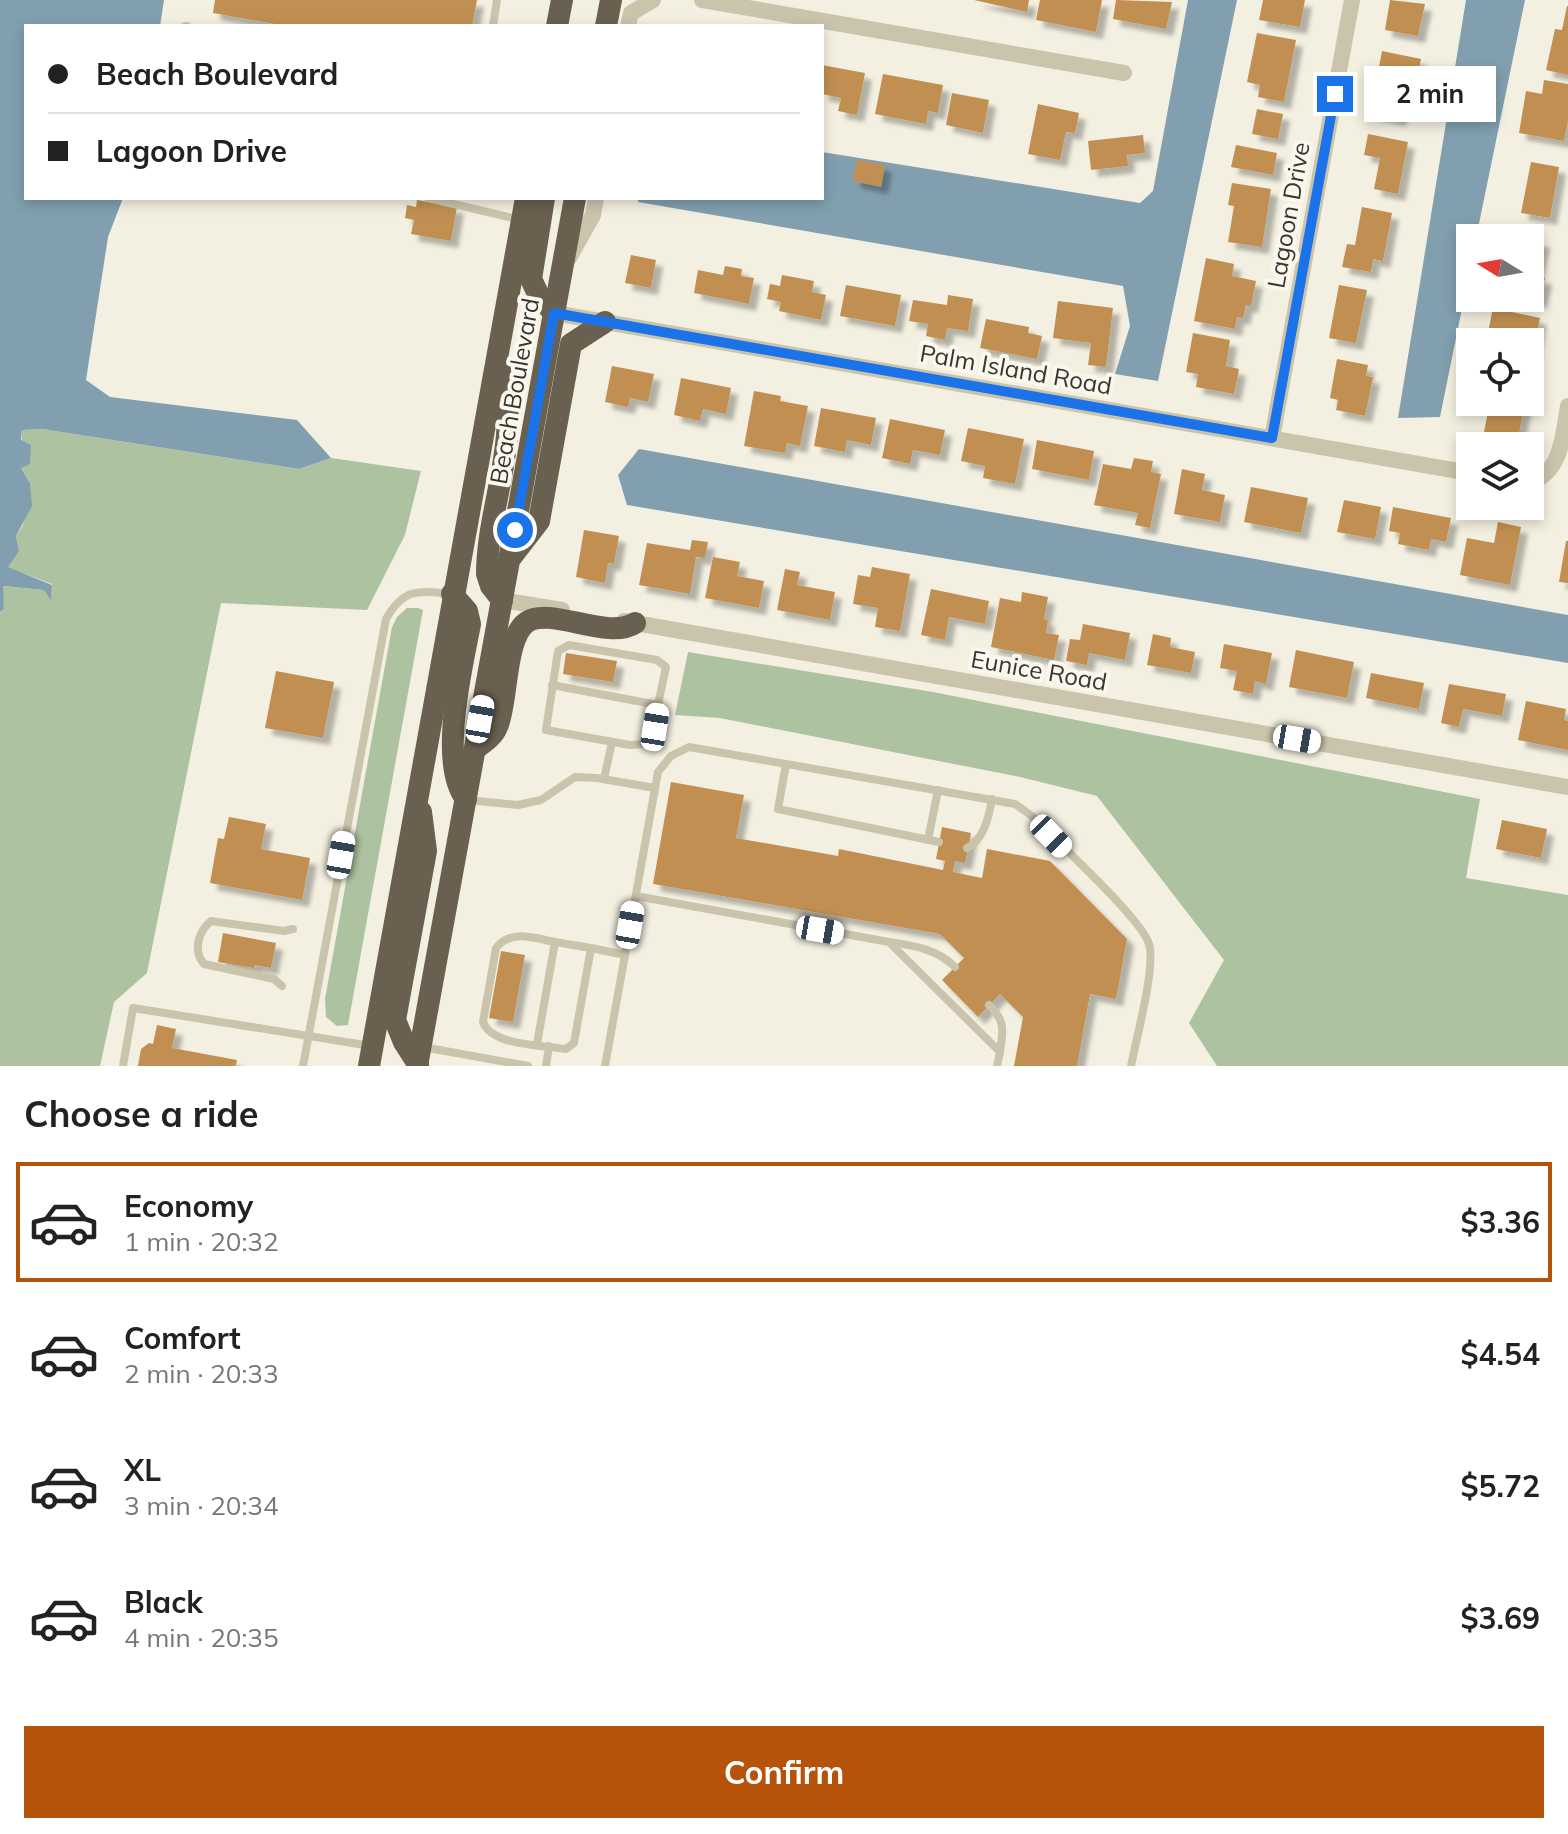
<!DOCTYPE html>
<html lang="en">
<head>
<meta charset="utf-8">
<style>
  body { margin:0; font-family:Mulish,sans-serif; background:#f6f6f6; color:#222; height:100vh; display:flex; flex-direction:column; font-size:30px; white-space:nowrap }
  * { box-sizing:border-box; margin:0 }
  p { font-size:26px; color:#767676 }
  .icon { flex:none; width:44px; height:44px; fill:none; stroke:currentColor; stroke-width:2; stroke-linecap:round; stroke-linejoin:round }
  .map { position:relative; height:1066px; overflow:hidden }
  .side { display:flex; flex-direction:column; background:#fff; flex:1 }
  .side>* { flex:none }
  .top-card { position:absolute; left:24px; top:24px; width:800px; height:176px; border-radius:0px; box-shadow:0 4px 12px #0003; display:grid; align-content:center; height:176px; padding:0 24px; background:#fff }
  .needle { width:52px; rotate:281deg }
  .tools { position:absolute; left:1456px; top:224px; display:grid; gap:16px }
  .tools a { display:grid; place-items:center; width:88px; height:88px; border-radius:0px; background:#fff; box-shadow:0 4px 12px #0003; font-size:40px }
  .end { position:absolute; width:36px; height:36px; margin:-18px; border:10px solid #1a73e8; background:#fff; box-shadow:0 0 0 4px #fff }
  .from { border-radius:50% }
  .bubble { position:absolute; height:56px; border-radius:0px; background:#fff; box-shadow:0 4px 12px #0003; font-size:26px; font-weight:700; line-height:56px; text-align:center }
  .car { position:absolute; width:24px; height:48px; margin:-24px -12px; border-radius:10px; box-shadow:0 0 6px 2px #0007; background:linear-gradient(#fff 24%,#345 0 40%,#fff 0 76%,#345 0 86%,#fff 0) }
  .top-card b { display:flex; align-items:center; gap:28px; height:76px; font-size:30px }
  .top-card b+b { border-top:2px solid #e0e0e0 }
  .top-card i { width:20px; height:20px; background:#222 }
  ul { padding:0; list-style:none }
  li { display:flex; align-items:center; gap:24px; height:120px; margin:0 16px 12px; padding:0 8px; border:4px solid transparent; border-radius:0px }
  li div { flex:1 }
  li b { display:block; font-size:30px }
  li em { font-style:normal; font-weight:700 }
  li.on { border-color:#b45309 }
  li>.icon { width:72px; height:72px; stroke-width:1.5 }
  h2 { padding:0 24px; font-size:36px; line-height:96px }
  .action { display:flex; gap:16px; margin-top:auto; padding:16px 24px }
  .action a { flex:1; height:92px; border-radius:0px; background:#b45309; color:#fff; font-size:32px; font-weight:700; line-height:92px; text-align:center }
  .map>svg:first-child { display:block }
</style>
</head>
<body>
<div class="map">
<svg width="1568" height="1066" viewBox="0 0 1568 1066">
  <defs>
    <filter id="shadow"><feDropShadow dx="7" dy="7" stdDeviation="2" flood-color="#0004"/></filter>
  </defs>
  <rect width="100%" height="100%" fill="#f3f0e1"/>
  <g fill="#adc2a1">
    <polygon points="42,429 299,469 331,458 421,471 405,535 367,610 221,603 147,973 114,1002 100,1066 0,1066 0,612 4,609 2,586 45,590 51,599 52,584 7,567 19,551 16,536 23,525 30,483 21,468 22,430"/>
    <polygon points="407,608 418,608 423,610 348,1025 337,1026 326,1017 325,999 392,627 397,617"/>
    <polygon points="688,652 933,692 1480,799 1466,878 1568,895 1568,1066 1217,1066 1189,1023 1224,960 1097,796 1020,777 720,718 675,715"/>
  </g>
  <g fill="#819faf">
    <polygon points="0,0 164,0 160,26 26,26 26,198 123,198 108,237 86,380 110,397 297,420 331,458 299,469 42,429 22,430 21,440 31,445 30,464 21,468 30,483 32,506 16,536 19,551 8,567 52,585 51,600 44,590 3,586 4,609 0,612"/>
    <polygon points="1188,0 1237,0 1158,381 1115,374 1130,326 1123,286 638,202 638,198 822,198 822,152 1140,203 1153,191"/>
    <polygon points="1466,0 1525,0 1476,238 1470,238 1470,269 1440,417 1398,418"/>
    <polygon points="639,449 1568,615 1568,663 627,505 618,475"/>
  </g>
  <g fill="#c18f51" filter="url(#shadow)">
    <polygon points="215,0 477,0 472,26 286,26 213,13"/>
    <polygon points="974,0 1029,0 1027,12"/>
    <polygon points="1040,0 1102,0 1096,32 1036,20"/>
    <polygon points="1116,0 1172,2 1166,29 1113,19"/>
    <polygon points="1263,0 1305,0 1300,27 1259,20"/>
    <polygon points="1390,0 1425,4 1418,36 1385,30"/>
    <polygon points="1567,6 1568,6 1568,75 1546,70 1555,29 1562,30"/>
    <polygon points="1257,33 1296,40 1284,102 1258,97 1260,85 1247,82"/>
    <polygon points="1382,51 1421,59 1413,97 1404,95 1399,119 1370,113"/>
    <polygon points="822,65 865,73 857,115 838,111 841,98 822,94"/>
    <polygon points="883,74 943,85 938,113 928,111 926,124 875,114"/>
    <polygon points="1544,80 1568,84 1568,121 1564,141 1519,133 1526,91 1542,94"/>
    <polygon points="952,93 989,100 983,133 946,125"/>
    <polygon points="1038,104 1079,113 1075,133 1066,132 1060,160 1028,154"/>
    <polygon points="1257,109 1283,114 1278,139 1252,134"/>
    <polygon points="1368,134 1408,142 1398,194 1374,189 1380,158 1364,155"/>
    <polygon points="1143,135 1145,153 1127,155 1128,166 1091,170 1088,141"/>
    <polygon points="1236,145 1277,153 1273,175 1231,167"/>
    <polygon points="857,160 885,165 881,187 853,181"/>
    <polygon points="1531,162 1559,167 1550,218 1521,213"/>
    <polygon points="1232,183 1271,189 1262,247 1228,242 1234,206 1228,205"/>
    <polygon points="417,200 457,207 451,241 411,234 414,220 405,218 407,205 416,207"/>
    <polygon points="1362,207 1392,213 1383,261 1373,259 1371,272 1342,267 1347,244 1355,245"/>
    <polygon points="1530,238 1543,241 1536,276 1545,278 1540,301 1530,299"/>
    <polygon points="631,255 656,260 651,288 625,283"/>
    <polygon points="1206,258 1234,264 1232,276 1256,281 1251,306 1246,305 1243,318 1237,317 1235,329 1194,321"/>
    <polygon points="725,266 742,269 741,276 754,278 749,304 694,293 698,270 723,275"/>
    <polygon points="782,275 814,281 812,292 826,295 821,320 779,311 781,302 767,299 770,284 780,286"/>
    <polygon points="846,285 901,295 895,326 840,316"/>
    <polygon points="1339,285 1367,290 1356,343 1329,338"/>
    <polygon points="948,295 973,299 968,331 947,328 945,340 926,336 928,324 909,321 913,300 947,305"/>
    <polygon points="1058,301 1113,308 1106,367 1088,365 1091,343 1053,338"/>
    <polygon points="1493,308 1540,318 1531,363 1530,342 1486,342"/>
    <polygon points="986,319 1029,327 1028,333 1042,336 1037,359 980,348"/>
    <polygon points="1193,333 1230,340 1226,366 1239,369 1234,394 1196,387 1198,374 1186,372"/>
    <polygon points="1337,359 1368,365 1366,376 1373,377 1365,416 1336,410 1338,400 1330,398"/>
    <polygon points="612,366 654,374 648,402 630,398 628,407 605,402"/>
    <polygon points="681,378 731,388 726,414 703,409 700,421 674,415"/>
    <polygon points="754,391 781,396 780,401 808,406 800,446 787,443 785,453 744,446"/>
    <polygon points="1490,402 1525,402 1518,439 1484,432"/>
    <polygon points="821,408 876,418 871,445 847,440 845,452 814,446"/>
    <polygon points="890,419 945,430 940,455 913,450 910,464 882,458"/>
    <polygon points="968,428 1024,439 1015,484 983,478 985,466 961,461"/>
    <polygon points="1037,440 1094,451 1089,480 1032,469"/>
    <polygon points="1134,458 1153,461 1151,472 1161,474 1150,528 1135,525 1138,513 1094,505 1103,464 1131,469"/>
    <polygon points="1182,469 1205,474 1202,490 1225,495 1220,522 1174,514"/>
    <polygon points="1251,487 1308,498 1301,533 1244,522"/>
    <polygon points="1344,500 1381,507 1375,539 1337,532"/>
    <polygon points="1393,507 1451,518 1446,542 1431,539 1429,550 1398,544 1400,533 1389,531"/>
    <polygon points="1498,522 1521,527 1510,585 1460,575 1467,538 1494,543"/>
    <polygon points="584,530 619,536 614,564 608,563 605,583 576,577"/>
    <polygon points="692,540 708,542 705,558 696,557 690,594 639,585 647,543 690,550"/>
    <polygon points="1566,541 1568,541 1568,583 1559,582"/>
    <polygon points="713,557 740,562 737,576 764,581 759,608 705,598"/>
    <polygon points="872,567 910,574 900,631 875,627 878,608 853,604 858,575 870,577"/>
    <polygon points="785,569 800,572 797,585 835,592 830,620 777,610"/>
    <polygon points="931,589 989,601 985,624 949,617 945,640 921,635"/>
    <polygon points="1022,592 1048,597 1044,619 1048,620 1046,633 1059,635 1054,660 991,647 1000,598 1021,602"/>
    <polygon points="1083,624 1130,633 1125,660 1089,653 1087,665 1066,661 1070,639 1080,640"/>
    <polygon points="1153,634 1171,638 1170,647 1195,652 1191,673 1147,665"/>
    <polygon points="1224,644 1272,653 1266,684 1255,681 1253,694 1233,690 1237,671 1220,668"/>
    <polygon points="1296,650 1354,662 1347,698 1289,687"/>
    <polygon points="566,653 617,661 613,682 563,674"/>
    <polygon points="276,671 334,682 323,738 265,728"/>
    <polygon points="1371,673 1424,683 1419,709 1366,698"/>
    <polygon points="1449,684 1506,694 1502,716 1463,709 1459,727 1441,723"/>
    <polygon points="1526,701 1566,709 1564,720 1568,721 1568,750 1518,740"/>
    <polygon points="671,782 744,795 736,838 838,856 839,849 943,870 945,861 936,859 942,827 971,833 965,863 955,861 953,872 982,878 987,849 1050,861 1127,939 1116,999 1090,994 1077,1066 1014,1066 1023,1017 1000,994 978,1017 942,980 964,958 940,934 653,884"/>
    <polygon points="229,817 266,824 261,849 310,858 302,900 210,883 218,838 224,839"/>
    <polygon points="1502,820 1547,829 1541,858 1496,849"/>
    <polygon points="223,933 276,943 271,968 255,965 254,968 218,962"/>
    <polygon points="501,951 525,955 513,1022 489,1018"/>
    <polygon points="157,1025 176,1029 172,1048 237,1060 236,1066 138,1066 141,1049 149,1043 153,1044"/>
  </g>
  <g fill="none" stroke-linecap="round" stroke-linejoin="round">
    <g stroke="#cbc4ad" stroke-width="8">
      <polyline points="185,26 187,26"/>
      <polyline points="493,26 497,0"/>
      <polyline points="428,198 521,220"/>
      <polyline points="552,685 658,705 655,727 645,744 630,745 546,730 558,651 569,645 657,660 666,667 658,705"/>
      <polyline points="786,764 778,809 939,842"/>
      <polyline points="604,779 612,742"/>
      <polyline points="467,800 518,805 541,800 575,777 597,778 655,788"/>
      <polyline points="928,840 938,790"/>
      <path d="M967,848C984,840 989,816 992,799"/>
      <polyline points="636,896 889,942 1000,1052 997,1066"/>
      <path d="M890,942C915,946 937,949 955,967"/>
      <polyline points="591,948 625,955"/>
      <path d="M282,986L274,979L204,964C192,950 199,931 211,921L284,931L293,929"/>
      <path d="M989,1005C1006,1021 1003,1031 1000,1052"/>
      <path d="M537,1044L555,942L591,948L574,1043L566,1049C542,1045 492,1046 483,1022L496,948C511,929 534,938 555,942"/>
      <polyline points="423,1047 528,1066"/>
      <polyline points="123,1066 133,1008 371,1046"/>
      <path d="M303,1066L386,619C403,589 417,590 449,594"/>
      <polyline points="546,1066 549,1046"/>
      <path d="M605,1066L658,772L671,756L689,747L1015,804L1032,816C1055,840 1141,918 1149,944C1156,967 1136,1039 1131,1066"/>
    </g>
    <g stroke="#cbc4ad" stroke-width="16">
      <polyline points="702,0 1124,73"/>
      <polyline points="628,26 631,13 653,0"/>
      <polyline points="569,258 593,215 596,198"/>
      <polyline points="554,313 1470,473"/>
      <polyline points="1272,438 1352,0"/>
      <path d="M1530,482C1562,473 1563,434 1568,406"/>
      <polyline points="502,600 562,610"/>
      <polyline points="624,621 1568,787"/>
    </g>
    <g stroke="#6a6050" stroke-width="22">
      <polyline points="557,26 562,0"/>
      <polyline points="606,26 611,0"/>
      <polyline points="544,198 531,279 539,296 554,313"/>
      <path d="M498,364C525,433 487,504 487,574L491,586L502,600"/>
      <polyline points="512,556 539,521 571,344 605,322"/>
      <path d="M452,594L467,611L470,624C462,667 438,763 466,799"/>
      <path d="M475,749C483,743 493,737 497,727C508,703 504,637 527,622C550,606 608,641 635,623"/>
      <polyline points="418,1064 404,1042 395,1020 426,851 421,812"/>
      <polyline points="369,1066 526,198"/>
      <polyline points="417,1066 575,198"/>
    </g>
  </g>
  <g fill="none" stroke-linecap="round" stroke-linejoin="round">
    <polyline stroke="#1a73e8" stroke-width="10" points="515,530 554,313 1272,438 1335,94"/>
  </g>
  <g text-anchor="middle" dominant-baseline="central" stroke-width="8" stroke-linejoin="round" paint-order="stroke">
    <g font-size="24" fill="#39342b" stroke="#faf8ee">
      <text transform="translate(1288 215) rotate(-80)">Lagoon Drive</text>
      <text transform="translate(1016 369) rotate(10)">Palm Island Road</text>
      <text transform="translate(514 391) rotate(-80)">Beach Boulevard</text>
      <text transform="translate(1039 670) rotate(10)">Eunice Road</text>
    </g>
  </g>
</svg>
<div class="tools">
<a><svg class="needle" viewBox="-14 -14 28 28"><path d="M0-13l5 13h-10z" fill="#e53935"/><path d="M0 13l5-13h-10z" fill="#767676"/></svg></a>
<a><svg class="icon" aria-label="locate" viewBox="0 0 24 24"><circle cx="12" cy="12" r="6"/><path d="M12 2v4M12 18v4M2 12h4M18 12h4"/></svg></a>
<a><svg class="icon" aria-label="layers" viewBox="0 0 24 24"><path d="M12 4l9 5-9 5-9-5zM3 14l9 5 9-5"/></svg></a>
</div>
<i class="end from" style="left:515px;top:530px"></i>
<i class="end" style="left:1335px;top:94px"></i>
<div class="bubble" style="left:1364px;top:66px;width:132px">2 min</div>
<i class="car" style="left:480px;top:719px;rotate:10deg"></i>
<i class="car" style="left:655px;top:727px;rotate:9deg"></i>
<i class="car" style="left:1297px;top:739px;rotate:100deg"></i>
<i class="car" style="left:1051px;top:836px;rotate:136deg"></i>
<i class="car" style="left:341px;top:855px;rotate:10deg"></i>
<i class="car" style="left:630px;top:925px;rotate:10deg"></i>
<i class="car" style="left:820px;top:930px;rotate:100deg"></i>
<div class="top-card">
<b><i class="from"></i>Beach Boulevard</b>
<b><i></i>Lagoon Drive</b>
</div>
</div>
<section class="side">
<h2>Choose a ride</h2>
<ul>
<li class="on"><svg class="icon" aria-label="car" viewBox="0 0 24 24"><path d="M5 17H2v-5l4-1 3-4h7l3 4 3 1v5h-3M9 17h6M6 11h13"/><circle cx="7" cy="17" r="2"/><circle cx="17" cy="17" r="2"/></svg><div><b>Economy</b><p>1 min · 20:32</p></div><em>$3.36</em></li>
<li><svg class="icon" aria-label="car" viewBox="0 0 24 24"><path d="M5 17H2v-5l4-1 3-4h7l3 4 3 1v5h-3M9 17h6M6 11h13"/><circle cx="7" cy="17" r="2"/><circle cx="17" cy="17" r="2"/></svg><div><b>Comfort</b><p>2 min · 20:33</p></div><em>$4.54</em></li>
<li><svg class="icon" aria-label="car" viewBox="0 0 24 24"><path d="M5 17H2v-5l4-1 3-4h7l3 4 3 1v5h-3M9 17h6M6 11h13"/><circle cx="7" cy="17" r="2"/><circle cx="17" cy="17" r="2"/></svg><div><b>XL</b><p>3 min · 20:34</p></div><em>$5.72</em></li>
<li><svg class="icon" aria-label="car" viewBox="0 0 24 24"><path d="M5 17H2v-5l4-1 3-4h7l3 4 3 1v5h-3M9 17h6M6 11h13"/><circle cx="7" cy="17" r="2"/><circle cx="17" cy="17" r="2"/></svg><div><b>Black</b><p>4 min · 20:35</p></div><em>$3.69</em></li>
</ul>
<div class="action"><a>Confirm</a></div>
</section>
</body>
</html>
